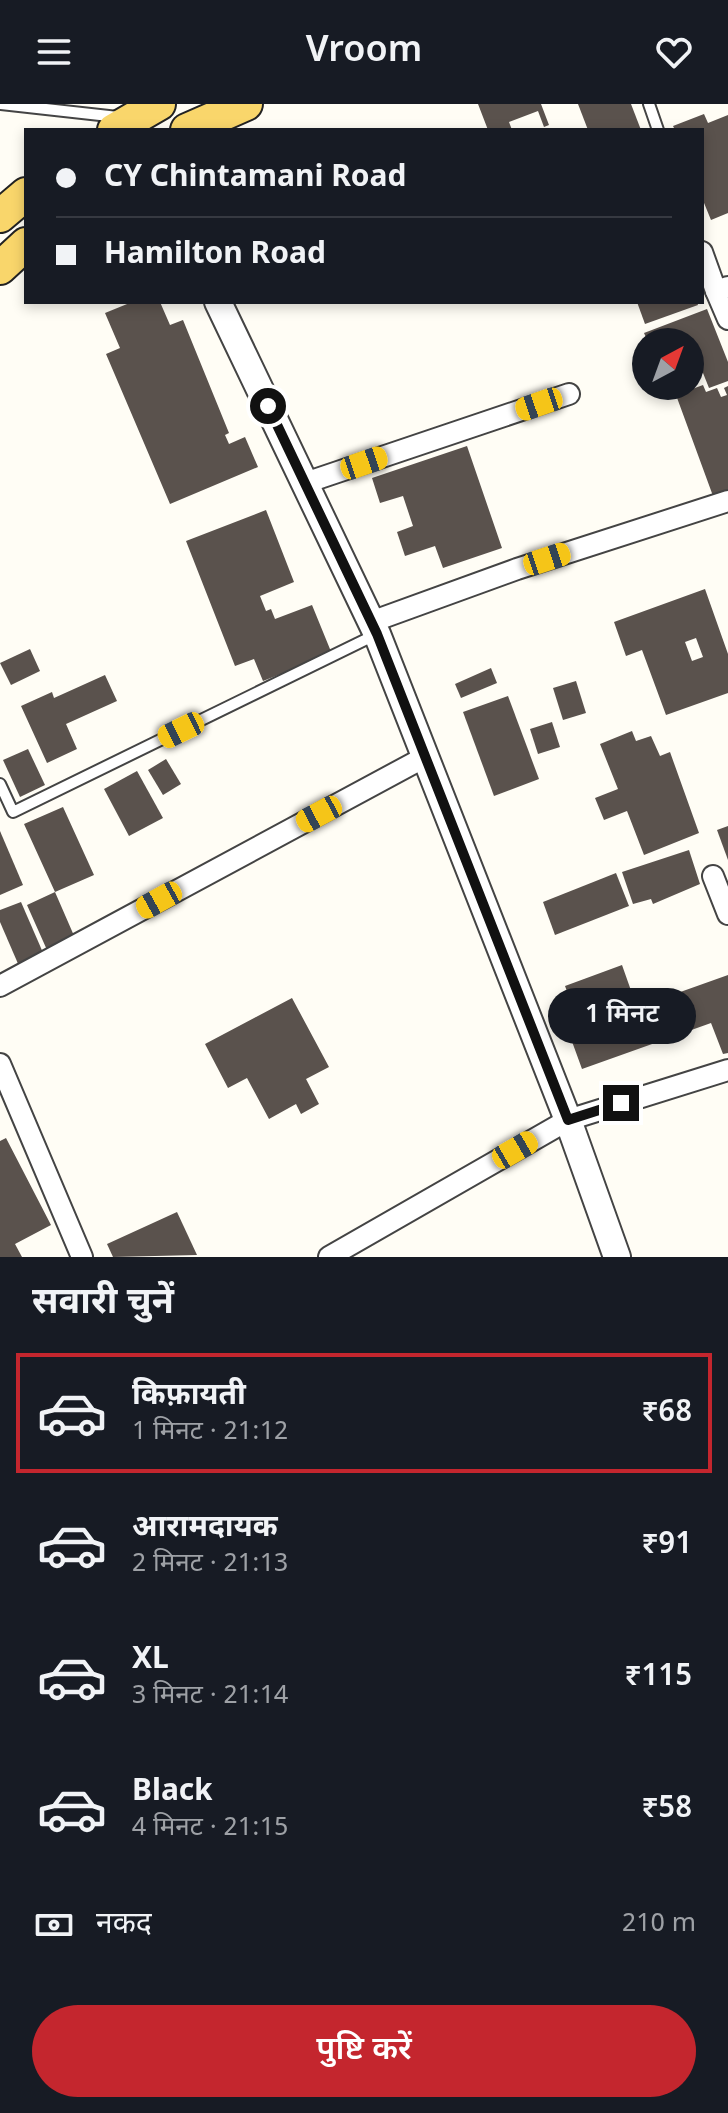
<!DOCTYPE html>
<html lang="hi">
<head>
<meta charset="utf-8">
<style>
  body { margin:0; font-family:Georgia,"Noto Sans Devanagari",serif; background:#20242c; color:#f1f3f6; height:100vh; display:flex; flex-direction:column; font-size:30px; white-space:nowrap }
  * { box-sizing:border-box; margin:0 }
  p { font-size:26px; color:#9ea1a6 }
  .icon { flex:none; width:44px; height:44px; fill:none; stroke:currentColor; stroke-width:2; stroke-linecap:round; stroke-linejoin:round }
  .map { position:relative; height:1153px; overflow:hidden }
  .details { display:flex; flex-direction:column; background:#171b24; flex:1 }
  .details>* { flex:none }
  .banner { position:absolute; left:24px; top:24px; width:680px; height:176px; border-radius:0px; box-shadow:0 4px 12px #0003; display:grid; align-content:center; height:176px; padding:0 32px; background:#171b24 }
  .needle { width:52px; rotate:41deg }
  .buttons { position:absolute; left:632px; top:224px; display:grid; gap:16px }
  .buttons a { display:grid; place-items:center; width:72px; height:72px; border-radius:50%; background:#171b24; box-shadow:0 4px 12px #0003; font-size:40px }
  .end { position:absolute; width:36px; height:36px; margin:-18px; border:10px solid #111; background:#fff; box-shadow:0 0 0 4px #fff }
  .from { border-radius:50% }
  .bubble { position:absolute; height:56px; border-radius:28px; background:#171b24; box-shadow:0 4px 12px #0003; font-size:26px; font-weight:600; line-height:56px; text-align:center }
  .car { position:absolute; width:24px; height:48px; margin:-24px -12px; border-radius:10px; box-shadow:0 0 6px 2px #0007; background:linear-gradient(#f5c518 24%,#345 0 40%,#f5c518 0 76%,#345 0 86%,#f5c518 0) }
  .banner b { display:flex; align-items:center; gap:28px; height:76px; font-size:30px }
  .banner b+b { border-top:2px solid #363941 }
  .banner i { width:20px; height:20px; background:#f1f3f6 }
  ul { padding:0; list-style:none }
  li { display:flex; align-items:center; gap:24px; height:120px; margin:0 16px 12px; padding:0 16px; border:4px solid transparent; border-radius:0px }
  li div { flex:1 }
  li b { display:block; font-size:30px }
  li em { font-style:normal; font-weight:600 }
  li.current { border-color:#c4262e }
  li>.icon { width:72px; height:72px; stroke-width:1.5 }
  h2 { padding:0 32px; font-size:36px; line-height:96px }
  .pay { display:flex; align-items:center; gap:20px; height:88px; padding:0 32px; font-size:30px }
  .pay p { margin-inline-start:auto }
  .primary-button { display:flex; gap:16px; margin-top:auto; padding:16px 32px }
  .primary-button a { flex:1; height:92px; border-radius:48px; background:#c4262e; color:#fff; font-size:32px; font-weight:600; line-height:92px; text-align:center }
  header { display:flex; justify-content:space-between; align-items:center; height:104px; padding:0 32px; background:#171b24; font-size:36px; font-weight:600 }
  .map>svg:first-child { display:block }
</style>
</head>
<body>
<header><svg class="icon" aria-label="menu" viewBox="0 0 24 24"><path d="M4 6h16M4 12h16M4 18h16"/></svg>Vroom<svg class="icon" aria-label="heart" viewBox="0 0 24 24"><path d="M12 20l-8-8c-3-5 5-10 8-4 3-6 11-1 8 4z"/></svg></header>
<div class="map">
<svg width="728" height="1153" viewBox="0 0 728 1153">
  <rect width="100%" height="100%" fill="#fffdf5"/>
  <g fill="#5a524d" fill-rule="evenodd">
    <polygon points="478,0 541,0 549,21 544,23 538,7 509,18 512,26 488,26"/>
    <polygon points="578,0 631,0 641,26 588,26"/>
    <polygon points="704,10 708,19 728,11 728,109 711,116 702,94 702,26 675,26 673,22"/>
    <polygon points="132,198 160,198 170,221 183,216 229,329 225,331 229,340 245,333 258,363 170,400 106,250 120,244 105,209"/>
    <polygon points="637,198 697,198 698,201 645,220"/>
    <polygon points="707,205 728,258 728,277 709,284 703,269 690,274 690,238 648,238 644,229"/>
    <polygon points="703,281 706,288 717,284 721,293 727,291 724,284 728,282 728,387 713,392 676,291"/>
    <polygon points="467,342 502,444 443,464 435,442 405,452 397,428 413,422 403,392 380,399 372,374"/>
    <polygon points="266,406 294,478 260,492 266,507 271,505 275,515 312,501 332,550 263,577 254,555 235,562 186,437"/>
    <path d="M705,485L728,550V589L666,611L642,546L626,552L614,518ZM696,534L703,553L692,557L685,538Z"/>
    <polygon points="30,545 40,567 11,581 0,559"/>
    <polygon points="491,564 497,579 461,594 455,580"/>
    <polygon points="105,571 117,597 66,620 77,645 47,659 21,602 52,588 54,594"/>
    <polygon points="576,577 586,609 563,616 553,584"/>
    <polygon points="508,592 539,675 494,692 463,608"/>
    <polygon points="552,618 560,643 538,650 530,625"/>
    <polygon points="632,627 636,637 651,632 660,652 670,648 699,729 644,751 627,707 604,716 595,694 618,685 600,640"/>
    <polygon points="28,645 45,681 20,693 3,656"/>
    <polygon points="166,655 181,680 163,691 148,666"/>
    <polygon points="137,667 163,714 129,732 104,685"/>
    <polygon points="63,703 94,771 55,788 75,834 47,846 27,801 55,788 24,720"/>
    <polygon points="728,722 728,756 717,726"/>
    <polygon points="0,727 23,781 0,791"/>
    <polygon points="689,746 700,780 653,800 651,795 633,800 622,768"/>
    <polygon points="616,769 629,802 555,831 543,798"/>
    <polygon points="21,798 44,851 19,862 0,818 0,806"/>
    <polygon points="622,861 640,912 658,906 655,897 728,871 728,949 723,950 711,919 582,965 570,932 582,928 565,882"/>
    <polygon points="292,894 329,963 306,975 319,1000 301,1010 296,1000 269,1015 247,974 228,984 205,940"/>
    <polygon points="6,1034 51,1121 15,1140 22,1153 0,1153 0,1037"/>
    <polygon points="177,1108 197,1151 113,1153 107,1140"/>
  </g>
  <g fill="none" stroke-linecap="round" stroke-linejoin="round">
    <g stroke="#444" stroke-width="14">
      <g id="service">
        <polyline points="1,0 118,13"/>
        <polyline points="649,0 658,26"/>
        <polyline points="0,680 13,708 375,531"/>
      </g>
    </g>
    <g stroke="#444" stroke-width="24">
      <g id="minor">
        <polyline points="702,148 716,187"/>
        <polyline points="728,183 716,187 728,215"/>
        <polyline points="305,379 569,290"/>
        <polyline points="371,518 517,465 728,397"/>
        <polyline points="713,772 728,810"/>
        <polyline points="0,882 425,653"/>
        <polyline points="0,960 82,1153"/>
        <polyline points="329,1153 568,1016 728,966"/>
      </g>
    </g>
    <g stroke="#444" stroke-width="30">
      <polyline id="tertiary" points="218,198 377,530 568,1016 617,1153"/>
    </g>
    <g stroke="#222" stroke-width="36">
      <g id="primary">
        <polyline points="114,26 159,0"/>
        <polyline points="187,26 246,0"/>
        <polyline points="0,112 26,90"/>
        <polyline points="0,164 26,140"/>
      </g>
    </g>
    <use href="#service" stroke="#fff" stroke-width="10"/>
    <use href="#minor" stroke="#fff" stroke-width="20"/>
    <use href="#tertiary" stroke="#fff" stroke-width="26"/>
    <use href="#primary" stroke="#f9d66b" stroke-width="32"/>
  </g>
  <g fill="none" stroke-linecap="round" stroke-linejoin="round">
    <polyline stroke="#111" stroke-width="10" points="268,302 377,530 568,1016 621,999"/>
  </g>
</svg>
<div class="buttons">
<a><svg class="needle" viewBox="-14 -14 28 28"><path d="M0-13l5 13h-10z" fill="#e53935"/><path d="M0 13l5-13h-10z" fill="#9ea1a6"/></svg></a>
</div>
<i class="end from" style="left:268px;top:302px"></i>
<i class="end" style="left:621px;top:999px"></i>
<div class="bubble" style="left:548px;top:884px;width:148px">1 मिनट</div>
<i class="car" style="left:539px;top:300px;rotate:251deg"></i>
<i class="car" style="left:364px;top:359px;rotate:71deg"></i>
<i class="car" style="left:547px;top:455px;rotate:72deg"></i>
<i class="car" style="left:181px;top:626px;rotate:244deg"></i>
<i class="car" style="left:319px;top:710px;rotate:242deg"></i>
<i class="car" style="left:159px;top:796px;rotate:241deg"></i>
<i class="car" style="left:515px;top:1046px;rotate:60deg"></i>
<div class="banner">
<b><i class="from"></i>CY Chintamani Road</b>
<b><i></i>Hamilton Road</b>
</div>
</div>
<section class="details">
<h2>सवारी चुनें</h2>
<ul>
<li class="current"><svg class="icon" aria-label="car" viewBox="0 0 24 24"><path d="M5 17H2v-5l4-1 3-4h7l3 4 3 1v5h-3M9 17h6M6 11h13"/><circle cx="7" cy="17" r="2"/><circle cx="17" cy="17" r="2"/></svg><div><b>किफ़ायती</b><p>1 मिनट · 21:12</p></div><em>₹68</em></li>
<li><svg class="icon" aria-label="car" viewBox="0 0 24 24"><path d="M5 17H2v-5l4-1 3-4h7l3 4 3 1v5h-3M9 17h6M6 11h13"/><circle cx="7" cy="17" r="2"/><circle cx="17" cy="17" r="2"/></svg><div><b>आरामदायक</b><p>2 मिनट · 21:13</p></div><em>₹91</em></li>
<li><svg class="icon" aria-label="car" viewBox="0 0 24 24"><path d="M5 17H2v-5l4-1 3-4h7l3 4 3 1v5h-3M9 17h6M6 11h13"/><circle cx="7" cy="17" r="2"/><circle cx="17" cy="17" r="2"/></svg><div><b>XL</b><p>3 मिनट · 21:14</p></div><em>₹115</em></li>
<li><svg class="icon" aria-label="car" viewBox="0 0 24 24"><path d="M5 17H2v-5l4-1 3-4h7l3 4 3 1v5h-3M9 17h6M6 11h13"/><circle cx="7" cy="17" r="2"/><circle cx="17" cy="17" r="2"/></svg><div><b>Black</b><p>4 मिनट · 21:15</p></div><em>₹58</em></li>
</ul>
<div class="pay"><svg class="icon" aria-label="cash" viewBox="0 0 24 24"><path d="M3 7h18v10H3z"/><circle cx="12" cy="12" r="2"/></svg>नकद<p>210 m</p></div>
<div class="primary-button"><a>पुष्टि करें</a></div>
</section>
</body>
</html>
